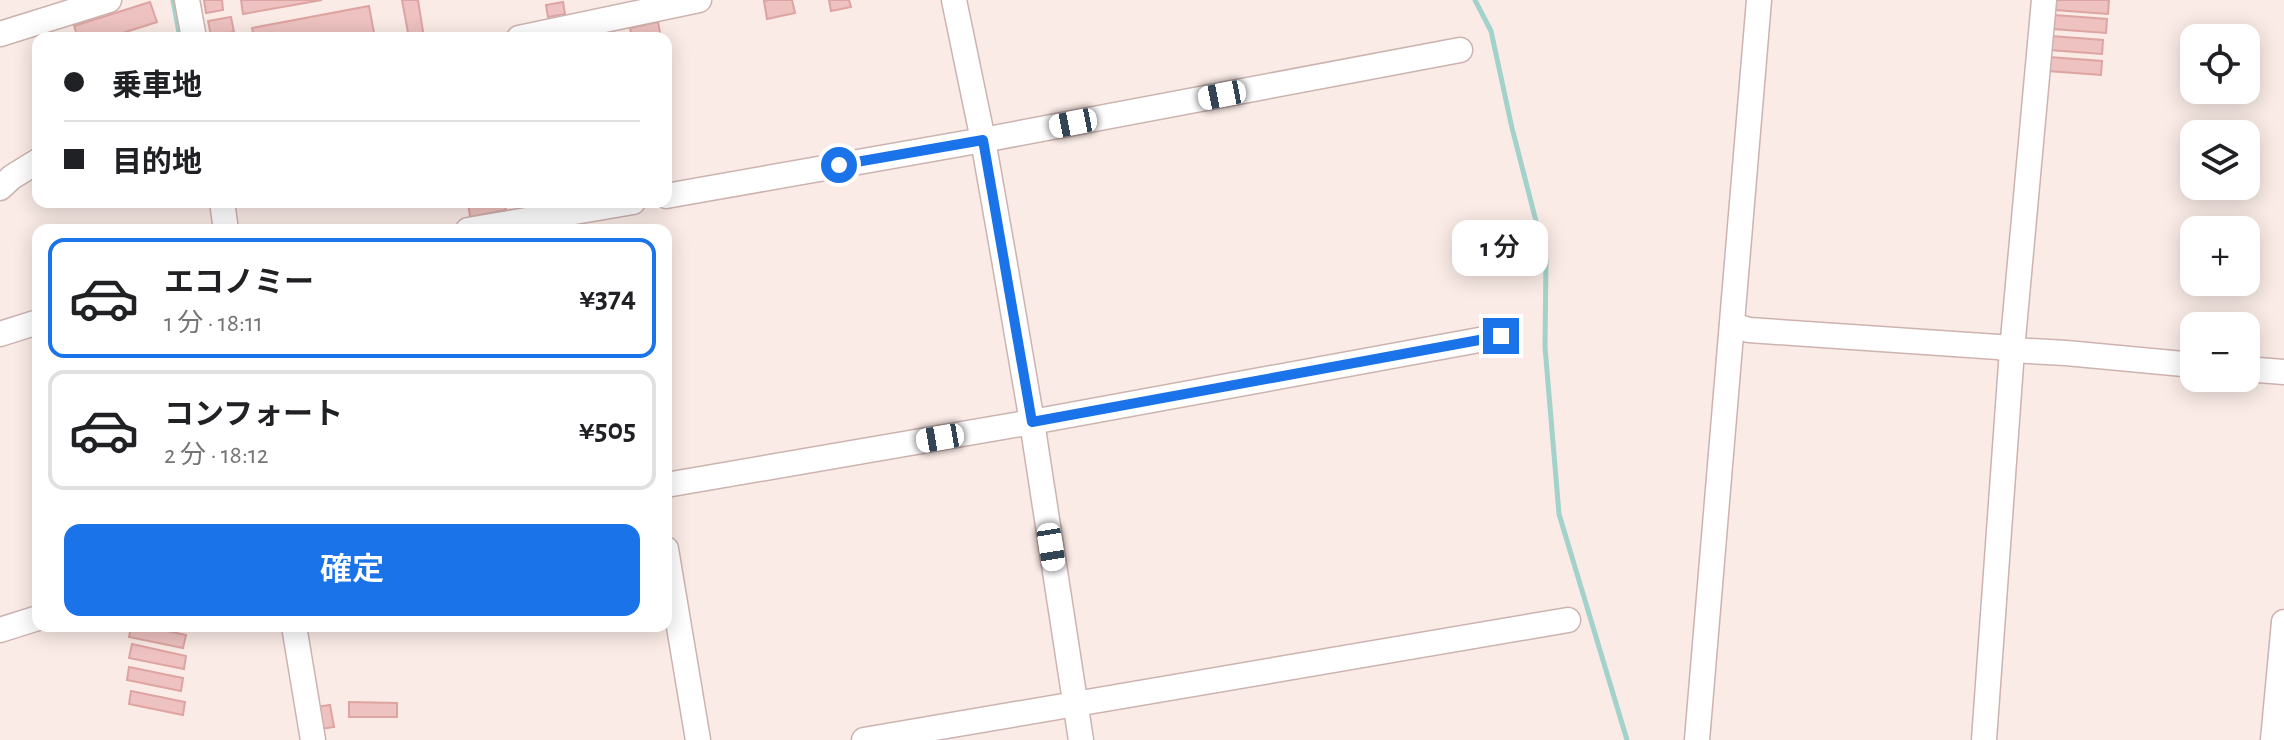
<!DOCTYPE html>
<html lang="ja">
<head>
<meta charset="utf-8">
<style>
  body { margin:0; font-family:"Alegreya Sans","Noto Sans JP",sans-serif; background:#f6f6f6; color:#202124; height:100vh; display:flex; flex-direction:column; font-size:30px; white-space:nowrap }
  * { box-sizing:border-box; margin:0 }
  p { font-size:26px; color:#757577 }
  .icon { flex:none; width:44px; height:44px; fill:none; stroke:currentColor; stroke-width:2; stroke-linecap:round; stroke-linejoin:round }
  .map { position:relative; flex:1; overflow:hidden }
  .sheet { position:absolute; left:32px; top:224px; width:640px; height:408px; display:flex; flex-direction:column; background:#fff; border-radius:16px; box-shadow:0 4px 20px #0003 }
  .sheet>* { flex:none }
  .guide { position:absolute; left:32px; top:32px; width:640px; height:176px; border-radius:16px; box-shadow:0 4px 20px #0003; display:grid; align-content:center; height:176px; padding:0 32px; background:#fff }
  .buttons { position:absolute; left:2180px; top:24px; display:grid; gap:16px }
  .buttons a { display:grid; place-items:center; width:80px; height:80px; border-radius:16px; background:#fff; box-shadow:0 4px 20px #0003; font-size:40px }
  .end { position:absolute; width:36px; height:36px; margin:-18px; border:10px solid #1a73e8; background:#fff; box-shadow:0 0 0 4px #fff }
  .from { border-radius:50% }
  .bubble { position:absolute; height:56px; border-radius:16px; background:#fff; box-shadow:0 4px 20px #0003; font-size:26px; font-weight:600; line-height:56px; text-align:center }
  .car { position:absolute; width:24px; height:48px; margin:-24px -12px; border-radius:10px; box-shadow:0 0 6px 2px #0007; background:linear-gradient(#fff 24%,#345 0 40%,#fff 0 76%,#345 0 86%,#fff 0) }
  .guide b { display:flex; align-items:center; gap:28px; height:76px; font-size:30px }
  .guide b+b { border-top:2px solid #e0e0e0 }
  .guide i { width:20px; height:20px; background:#202124 }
  ul { padding:14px 0 0; list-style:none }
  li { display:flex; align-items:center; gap:24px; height:120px; margin:0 16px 12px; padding:0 16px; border:4px solid #e0e0e0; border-radius:16px }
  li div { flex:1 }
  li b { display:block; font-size:30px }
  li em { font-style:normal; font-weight:600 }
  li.active { border-color:#1a73e8 }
  li>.icon { width:72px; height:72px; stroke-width:1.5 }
  .primary-button { display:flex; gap:16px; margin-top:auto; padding:16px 32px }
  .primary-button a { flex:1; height:92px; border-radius:16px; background:#1a73e8; color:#fff; font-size:32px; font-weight:600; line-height:92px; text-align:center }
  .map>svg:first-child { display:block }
</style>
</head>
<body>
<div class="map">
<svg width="2284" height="740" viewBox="0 0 2284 740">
  <rect width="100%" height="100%" fill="#faebe6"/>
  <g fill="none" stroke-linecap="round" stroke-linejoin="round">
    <g stroke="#a3d2ca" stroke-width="5">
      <polyline points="173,0 180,38"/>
      <polyline points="1475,0 1491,31 1512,128 1546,260 1545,347 1559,514 1627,740"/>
    </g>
  </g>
  <g fill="#edc2c0" stroke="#dea4a2" stroke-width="2">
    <polygon points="204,0 222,0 223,10 206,13"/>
    <polygon points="241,0 322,0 243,14"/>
    <polygon points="402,0 418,0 424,38 409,38"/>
    <polygon points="770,0 792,0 795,13 767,19 764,1"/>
    <polygon points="829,0 849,0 851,7 831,11"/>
    <polygon points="2055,0 2109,0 2108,14 2055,10"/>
    <polygon points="150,2 157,22 107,38 78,38 74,26"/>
    <polygon points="563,2 565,14 548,17 546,5"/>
    <polygon points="369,6 375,38 254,38 252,28"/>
    <polygon points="2054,15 2107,19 2106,33 2053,29"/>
    <polygon points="231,17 234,32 211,36 208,21"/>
    <polygon points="658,22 661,38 632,38 630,28"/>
    <polygon points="2051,36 2103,40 2102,54 2049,50"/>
    <polygon points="2049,57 2102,61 2101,75 2048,71"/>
    <polygon points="468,202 504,202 506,210 470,217"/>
    <polygon points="131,626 145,626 186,635 183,648 129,637"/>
    <polygon points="132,644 186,656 184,669 129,658"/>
    <polygon points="129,667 183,678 181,691 127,680"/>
    <polygon points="131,691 185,702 183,715 129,704"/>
    <polygon points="349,702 397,703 397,717 349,717"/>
    <polygon points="330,705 334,727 320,729 316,707"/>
  </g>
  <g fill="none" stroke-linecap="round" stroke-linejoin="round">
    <g stroke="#cdb3b0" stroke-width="27">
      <g id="minor">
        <polyline points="187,0 194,38"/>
        <polyline points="954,0 983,140 1004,259 1032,422 1081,740"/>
        <polyline points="0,34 109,0"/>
        <polyline points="519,38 699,0"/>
        <polyline points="0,188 12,177 38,161"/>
        <polyline points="666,196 983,140 1460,50"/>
        <polyline points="222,202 226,230"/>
        <polyline points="468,230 633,202"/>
        <polyline points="1732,325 1749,330 1998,347 2012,350 2066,353 2194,365"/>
        <polyline points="0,334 38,322"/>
        <polyline points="2246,369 2284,372"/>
        <polyline points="666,485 1032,422 1501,336"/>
        <polyline points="666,549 698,740"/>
        <polyline points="294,626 313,740"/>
        <polyline points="0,630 38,618"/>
        <polyline points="864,740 1568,620"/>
        <polyline points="1697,740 1759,0"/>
        <polyline points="1984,740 2012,350 2044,0"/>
        <polyline points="2273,740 2284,622"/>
      </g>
    </g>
    <use href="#minor" stroke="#fff" stroke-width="24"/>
  </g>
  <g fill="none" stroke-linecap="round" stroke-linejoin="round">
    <polyline stroke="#1a73e8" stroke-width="10" points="839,165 983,140 1032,422 1501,336"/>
  </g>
</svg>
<div class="buttons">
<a><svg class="icon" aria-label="locate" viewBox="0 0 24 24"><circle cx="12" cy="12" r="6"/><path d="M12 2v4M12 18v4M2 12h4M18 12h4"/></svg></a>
<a><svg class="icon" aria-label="layers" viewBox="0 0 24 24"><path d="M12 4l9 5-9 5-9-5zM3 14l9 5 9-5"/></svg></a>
<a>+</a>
<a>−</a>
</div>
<i class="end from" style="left:839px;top:165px"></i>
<i class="end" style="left:1501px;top:336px"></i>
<div class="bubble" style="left:1452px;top:220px;width:96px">1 分</div>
<i class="car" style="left:1222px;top:95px;rotate:259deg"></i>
<i class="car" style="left:1073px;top:123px;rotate:259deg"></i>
<i class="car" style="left:940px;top:438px;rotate:260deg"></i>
<i class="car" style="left:1051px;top:547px;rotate:171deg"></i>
<div class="guide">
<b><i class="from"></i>乗車地</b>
<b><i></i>目的地</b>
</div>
<section class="sheet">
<ul>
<li class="active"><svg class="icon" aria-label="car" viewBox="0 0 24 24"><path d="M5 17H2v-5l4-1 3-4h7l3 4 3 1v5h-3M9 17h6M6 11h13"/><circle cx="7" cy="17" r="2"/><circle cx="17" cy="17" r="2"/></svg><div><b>エコノミー</b><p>1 分 · 18:11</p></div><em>¥374</em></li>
<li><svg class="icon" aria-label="car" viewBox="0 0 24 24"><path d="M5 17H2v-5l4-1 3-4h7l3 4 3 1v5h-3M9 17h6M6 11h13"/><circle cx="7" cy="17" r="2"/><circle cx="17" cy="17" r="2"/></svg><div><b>コンフォート</b><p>2 分 · 18:12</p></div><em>¥505</em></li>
</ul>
<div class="primary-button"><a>確定</a></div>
</section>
</div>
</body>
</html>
